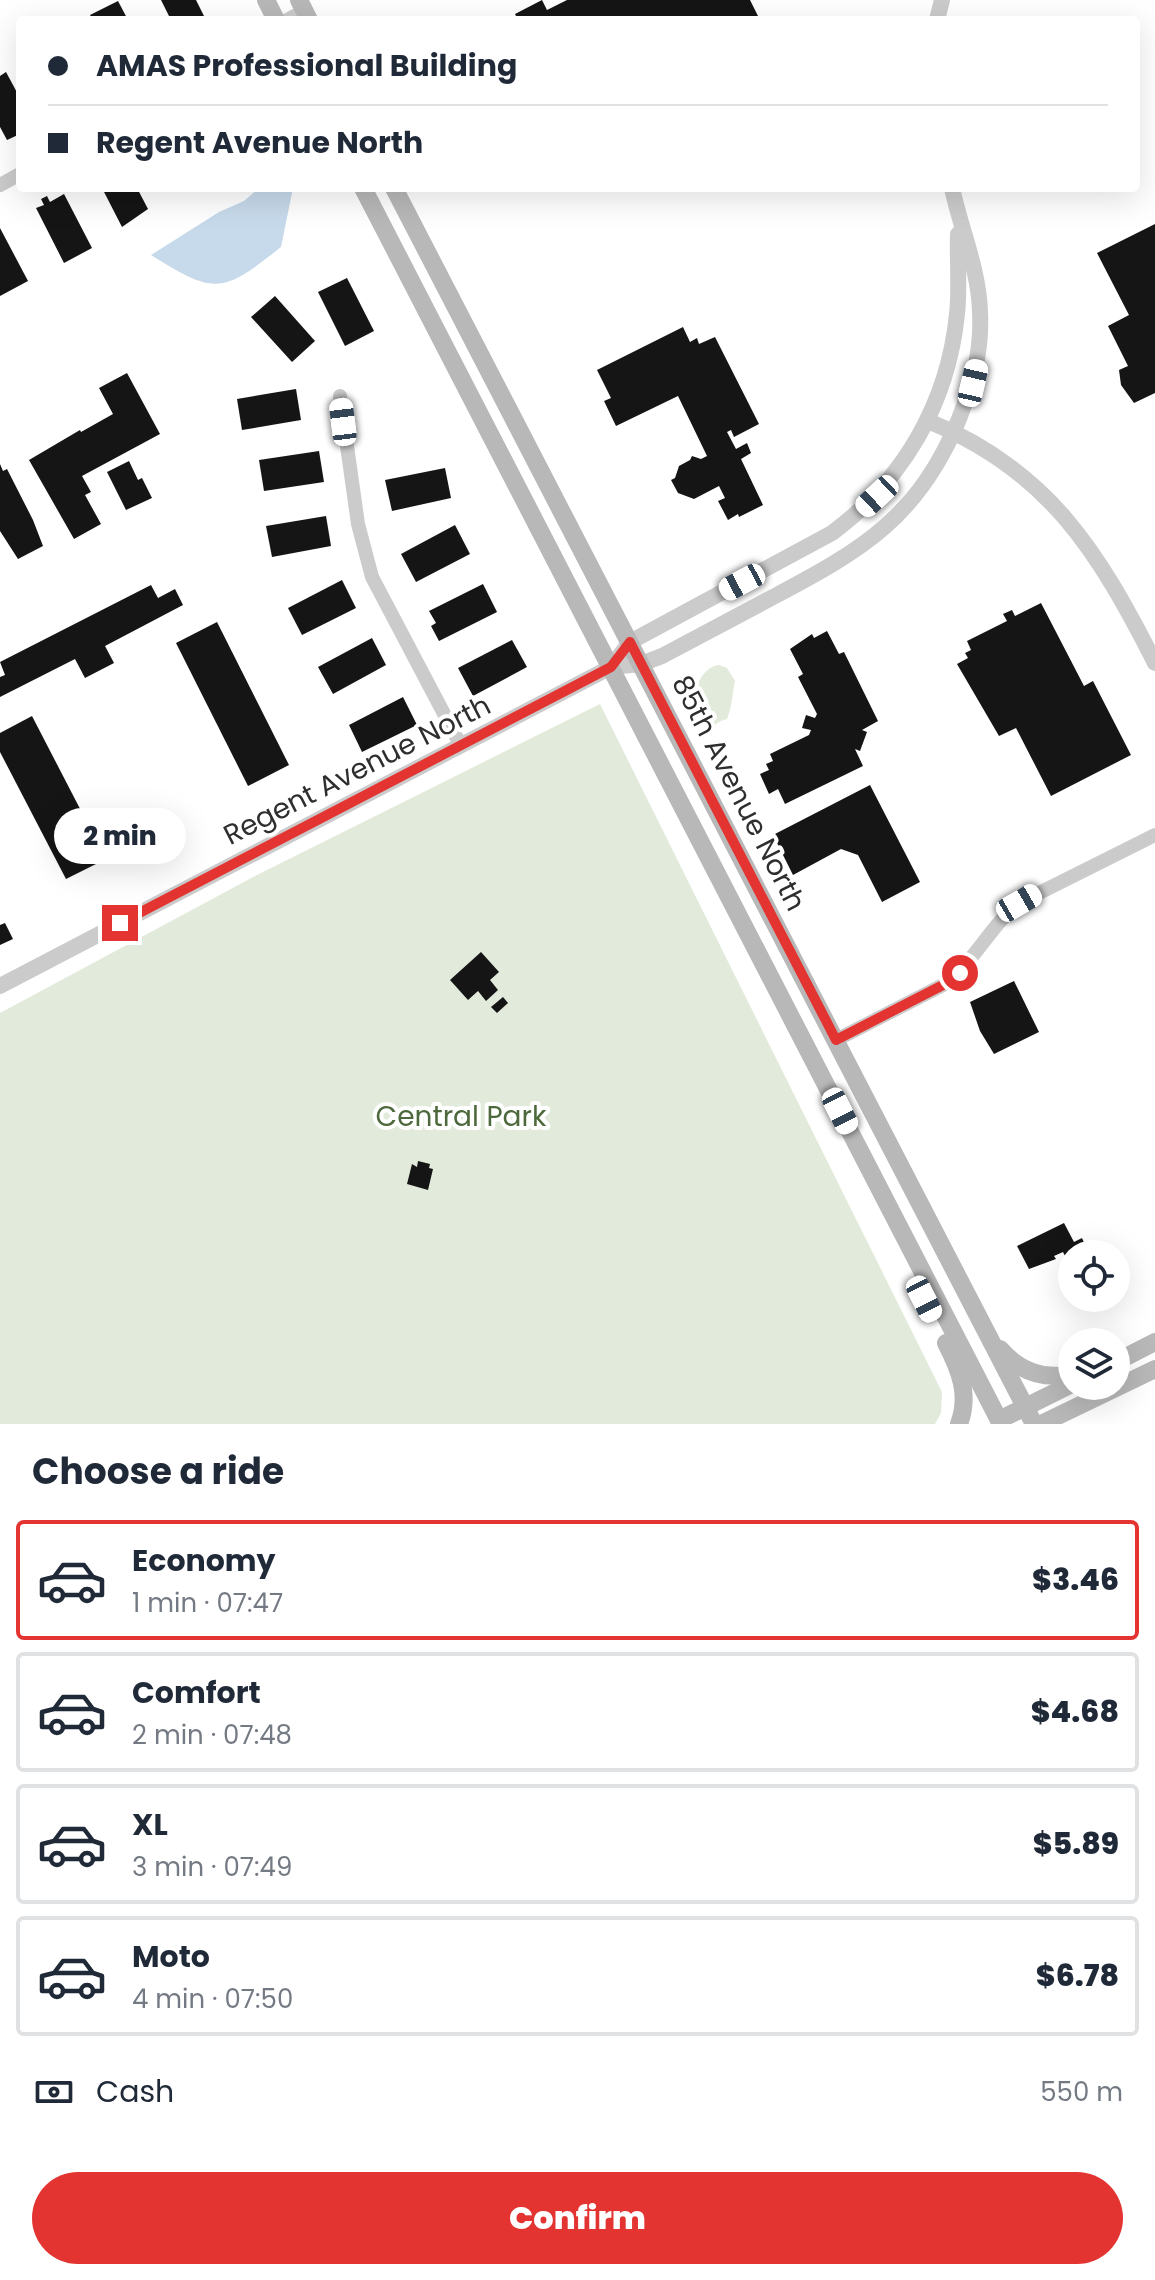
<!DOCTYPE html>
<html lang="en">
<head>
<meta charset="utf-8">
<style>
  body { margin:0; font-family:Poppins,sans-serif; background:#f6f6f7; color:#1f2937; height:100vh; display:flex; flex-direction:column; font-size:30px; white-space:nowrap }
  * { box-sizing:border-box; margin:0 }
  p { font-size:26px; color:#747a83 }
  .icon { flex:none; width:44px; height:44px; fill:none; stroke:currentColor; stroke-width:2; stroke-linecap:round; stroke-linejoin:round }
  .map { position:relative; height:1424px; overflow:hidden }
  .panel { display:flex; flex-direction:column; background:#fff; flex:1 }
  .panel>* { flex:none }
  .guide { position:absolute; left:16px; top:16px; width:1124px; height:176px; border-radius:8px; box-shadow:0 8px 32px #0002; display:grid; align-content:center; height:176px; padding:0 32px; background:#fff }
  .controls { position:absolute; left:1058px; top:1240px; display:grid; gap:16px }
  .controls a { display:grid; place-items:center; width:72px; height:72px; border-radius:50%; background:#fff; box-shadow:0 8px 32px #0002; font-size:40px }
  .end { position:absolute; width:36px; height:36px; margin:-18px; border:10px solid #e33431; background:#fff; box-shadow:0 0 0 4px #fff }
  .from { border-radius:50% }
  .bubble { position:absolute; height:56px; border-radius:28px; background:#fff; box-shadow:0 8px 32px #0002; font-size:26px; font-weight:800; line-height:56px; text-align:center }
  .car { position:absolute; width:24px; height:48px; margin:-24px -12px; border-radius:10px; box-shadow:0 0 6px 2px #0007; background:linear-gradient(#fff 24%,#345 0 40%,#fff 0 76%,#345 0 86%,#fff 0) }
  .guide b { display:flex; align-items:center; gap:28px; height:76px; font-size:30px }
  .guide b+b { border-top:2px solid #e0e1e3 }
  .guide i { width:20px; height:20px; background:#1f2937 }
  ul { padding:0; list-style:none }
  li { display:flex; align-items:center; gap:24px; height:120px; margin:0 16px 12px; padding:0 16px; border:4px solid #e0e1e3; border-radius:8px }
  li div { flex:1 }
  li b { display:block; font-size:30px }
  li em { font-style:normal; font-weight:800 }
  li.selected { border-color:#e33431 }
  li>.icon { width:72px; height:72px; stroke-width:1.5 }
  h2 { padding:0 32px; font-size:36px; line-height:96px }
  .pay { display:flex; align-items:center; gap:20px; height:88px; padding:0 32px; font-size:30px }
  .pay p { margin-inline-start:auto }
  .action { display:flex; gap:16px; margin-top:auto; padding:16px 32px }
  .action a { flex:1; height:92px; border-radius:48px; background:#e33431; color:#fff; font-size:32px; font-weight:800; line-height:92px; text-align:center }
  .map>svg:first-child { display:block }
</style>
</head>
<body>
<div class="map">
<svg width="1155" height="1424" viewBox="0 0 1155 1424">
  <rect width="100%" height="100%" fill="#fff"/>
  <g fill="#e2ebdb">
    <path d="M719,665L727,668L735,681C732,695 732,706 727,719C717,722 713,724 712,735L708,732L694,693C699,680 705,667 719,665Z"/>
    <polygon points="600,704 942,1392 941,1413 935,1424 0,1424 0,1013 255,876"/>
  </g>
  <path fill="#c7daeb" d="M259,188H293L281,247C222,294 215,295 151,255L219,212L244,201Z"/>
  <g fill="#151515">
    <polygon points="161,0 196,0 206,20 171,20"/>
    <polygon points="542,0 547,10 567,0 750,0 760,20 518,20 515,14"/>
    <polygon points="118,1 128,20 93,20 90,15"/>
    <polygon points="6,72 20,98 20,134 7,140 0,127 0,76"/>
    <polygon points="102,188 137,188 148,209 122,227"/>
    <polygon points="64,194 92,248 64,263 36,208 44,205 41,199 47,196 50,202"/>
    <polygon points="1155,224 1155,393 1134,403 1121,385 1119,370 1128,366 1108,326 1129,315 1097,253"/>
    <polygon points="0,228 28,281 0,296"/>
    <polygon points="347,278 374,331 345,346 318,292"/>
    <polygon points="275,296 315,341 292,362 251,317"/>
    <polygon points="683,327 690,342 697,338 699,344 715,337 759,424 734,437 731,430 727,432 736,449 747,443 751,453 741,459 763,505 739,517 738,514 728,520 718,501 725,498 719,486 694,499 678,493 671,480 675,478 679,466 690,460 692,456 701,459 707,456 678,396 616,426 604,401 611,398 597,370"/>
    <polygon points="127,373 160,434 82,476 91,492 85,495 101,524 74,539 29,460 80,430 81,432 113,414 99,388"/>
    <polygon points="296,389 301,420 242,430 237,399"/>
    <polygon points="319,451 324,482 264,491 259,460"/>
    <polygon points="129,461 138,480 142,478 152,498 126,510 107,472"/>
    <polygon points="0,464 3,471 7,469 33,520 43,546 18,559 0,531"/>
    <polygon points="445,468 451,498 392,511 385,480"/>
    <polygon points="326,516 331,546 272,557 266,526"/>
    <polygon points="455,525 470,554 416,582 401,554"/>
    <polygon points="342,580 356,608 302,635 288,608"/>
    <polygon points="483,584 497,612 439,641 431,626 436,623 429,611"/>
    <polygon points="151,585 158,598 175,589 183,605 105,646 114,663 85,678 75,659 0,697 0,677 5,675 0,662"/>
    <polygon points="1041,603 1084,686 1093,681 1131,755 1051,796 1016,728 999,736 957,664 968,658 965,653 971,650 967,641 1007,621 1003,614 1012,610 1015,616"/>
    <polygon points="217,622 289,765 248,786 176,643"/>
    <polygon points="827,631 839,654 844,652 878,721 862,730 867,732 860,751 855,749 863,766 785,804 778,789 769,794 760,774 769,770 766,764 773,761 770,754 809,735 811,730 802,728 806,715 815,718 817,714 798,677 803,674 790,649 812,634 814,638"/>
    <polygon points="372,638 386,665 333,694 318,667"/>
    <polygon points="512,640 527,667 473,696 458,668"/>
    <polygon points="403,697 417,725 362,752 349,725"/>
    <polygon points="32,716 106,859 66,879 0,752 0,733"/>
    <polygon points="870,785 920,882 882,902 858,855 841,849 793,875 773,835"/>
    <polygon points="5,923 13,939 0,945 0,925"/>
    <polygon points="481,952 499,972 490,980 498,990 486,1001 478,991 468,1000 450,980"/>
    <polygon points="1014,981 1039,1032 994,1054 980,1031 970,1002"/>
    <polygon points="503,997 508,1003 497,1013 491,1007"/>
    <polygon points="418,1161 430,1164 429,1168 433,1169 428,1190 407,1184 412,1164 417,1167"/>
    <polygon points="1064,1223 1074,1242 1082,1238 1089,1254 1072,1254 1072,1270 1063,1252 1054,1256 1056,1259 1029,1269 1017,1246"/>
  </g>
  <g fill="none" stroke-linecap="round" stroke-linejoin="round">
    <g stroke="#cbcbcb" stroke-width="14">
      <polyline points="287,20 304,11"/>
      <polyline points="0,185 20,174"/>
      <polyline points="340,396 358,524 372,577 461,746"/>
      <path d="M836,1040L943,985C975,962 989,927 1019,903L1155,835"/>
    </g>
    <g stroke="#cbcbcb" stroke-width="16">
      <polyline points="937,20 942,0"/>
      <path d="M928,421C1049,470 1099,553 1155,663"/>
      <path d="M611,667L630,642L832,533C903,480 948,404 957,314C960,287 957,261 958,234"/>
      <path d="M0,986L611,667L641,664L662,656C700,636 738,616 775,596C864,549 919,516 959,419C973,383 982,351 980,312C979,270 961,230 952,188"/>
    </g>
    <g stroke="#b8b8b8" stroke-width="18">
      <polyline points="266,0 276,20"/>
      <polyline points="299,0 309,20"/>
      <polyline points="363,188 1001,1424"/>
      <polyline points="394,188 1034,1424"/>
      <path d="M946,1343C960,1370 970,1395 959,1424"/>
      <path d="M1000,1349C1019,1371 1043,1380 1072,1374"/>
      <polyline points="1116,1362 1155,1342"/>
      <polyline points="999,1420 1072,1384"/>
      <polyline points="1041,1424 1155,1369"/>
    </g>
  </g>
  <g fill="none" stroke-linecap="round" stroke-linejoin="round">
    <polyline stroke="#e33431" stroke-width="10" points="120,923 611,667 630,642 836,1040 943,985 960,973"/>
  </g>
  <g text-anchor="middle" dominant-baseline="central" stroke-width="8" stroke-linejoin="round" paint-order="stroke">
    <g font-size="28" fill="#2e2e2e" stroke="#fff">
      <text transform="translate(357 770) rotate(-27)">Regent Avenue North</text>
      <text transform="translate(739 793) rotate(63)">85th Avenue North</text>
    </g>
    <g font-size="28" fill="#4d693c" stroke="#fff">
      <text x="461" y="1116">Central Park</text>
    </g>
  </g>
</svg>
<div class="controls">
<a><svg class="icon" aria-label="locate" viewBox="0 0 24 24"><circle cx="12" cy="12" r="6"/><path d="M12 2v4M12 18v4M2 12h4M18 12h4"/></svg></a>
<a><svg class="icon" aria-label="layers" viewBox="0 0 24 24"><path d="M12 4l9 5-9 5-9-5zM3 14l9 5 9-5"/></svg></a>
</div>
<i class="end from" style="left:960px;top:973px"></i>
<i class="end" style="left:120px;top:923px"></i>
<div class="bubble" style="left:54px;top:808px;width:132px">2 min</div>
<i class="car" style="left:973px;top:383px;rotate:13deg"></i>
<i class="car" style="left:343px;top:422px;rotate:353deg"></i>
<i class="car" style="left:877px;top:496px;rotate:227deg"></i>
<i class="car" style="left:742px;top:582px;rotate:242deg"></i>
<i class="car" style="left:1019px;top:903px;rotate:60deg"></i>
<i class="car" style="left:840px;top:1111px;rotate:153deg"></i>
<i class="car" style="left:924px;top:1299px;rotate:153deg"></i>
<div class="guide">
<b><i class="from"></i>AMAS Professional Building</b>
<b><i></i>Regent Avenue North</b>
</div>
</div>
<section class="panel">
<h2>Choose a ride</h2>
<ul>
<li class="selected"><svg class="icon" aria-label="car" viewBox="0 0 24 24"><path d="M5 17H2v-5l4-1 3-4h7l3 4 3 1v5h-3M9 17h6M6 11h13"/><circle cx="7" cy="17" r="2"/><circle cx="17" cy="17" r="2"/></svg><div><b>Economy</b><p>1 min · 07:47</p></div><em>$3.46</em></li>
<li><svg class="icon" aria-label="car" viewBox="0 0 24 24"><path d="M5 17H2v-5l4-1 3-4h7l3 4 3 1v5h-3M9 17h6M6 11h13"/><circle cx="7" cy="17" r="2"/><circle cx="17" cy="17" r="2"/></svg><div><b>Comfort</b><p>2 min · 07:48</p></div><em>$4.68</em></li>
<li><svg class="icon" aria-label="car" viewBox="0 0 24 24"><path d="M5 17H2v-5l4-1 3-4h7l3 4 3 1v5h-3M9 17h6M6 11h13"/><circle cx="7" cy="17" r="2"/><circle cx="17" cy="17" r="2"/></svg><div><b>XL</b><p>3 min · 07:49</p></div><em>$5.89</em></li>
<li><svg class="icon" aria-label="car" viewBox="0 0 24 24"><path d="M5 17H2v-5l4-1 3-4h7l3 4 3 1v5h-3M9 17h6M6 11h13"/><circle cx="7" cy="17" r="2"/><circle cx="17" cy="17" r="2"/></svg><div><b>Moto</b><p>4 min · 07:50</p></div><em>$6.78</em></li>
</ul>
<div class="pay"><svg class="icon" aria-label="cash" viewBox="0 0 24 24"><path d="M3 7h18v10H3z"/><circle cx="12" cy="12" r="2"/></svg>Cash<p>550 m</p></div>
<div class="action"><a>Confirm</a></div>
</section>
</body>
</html>
